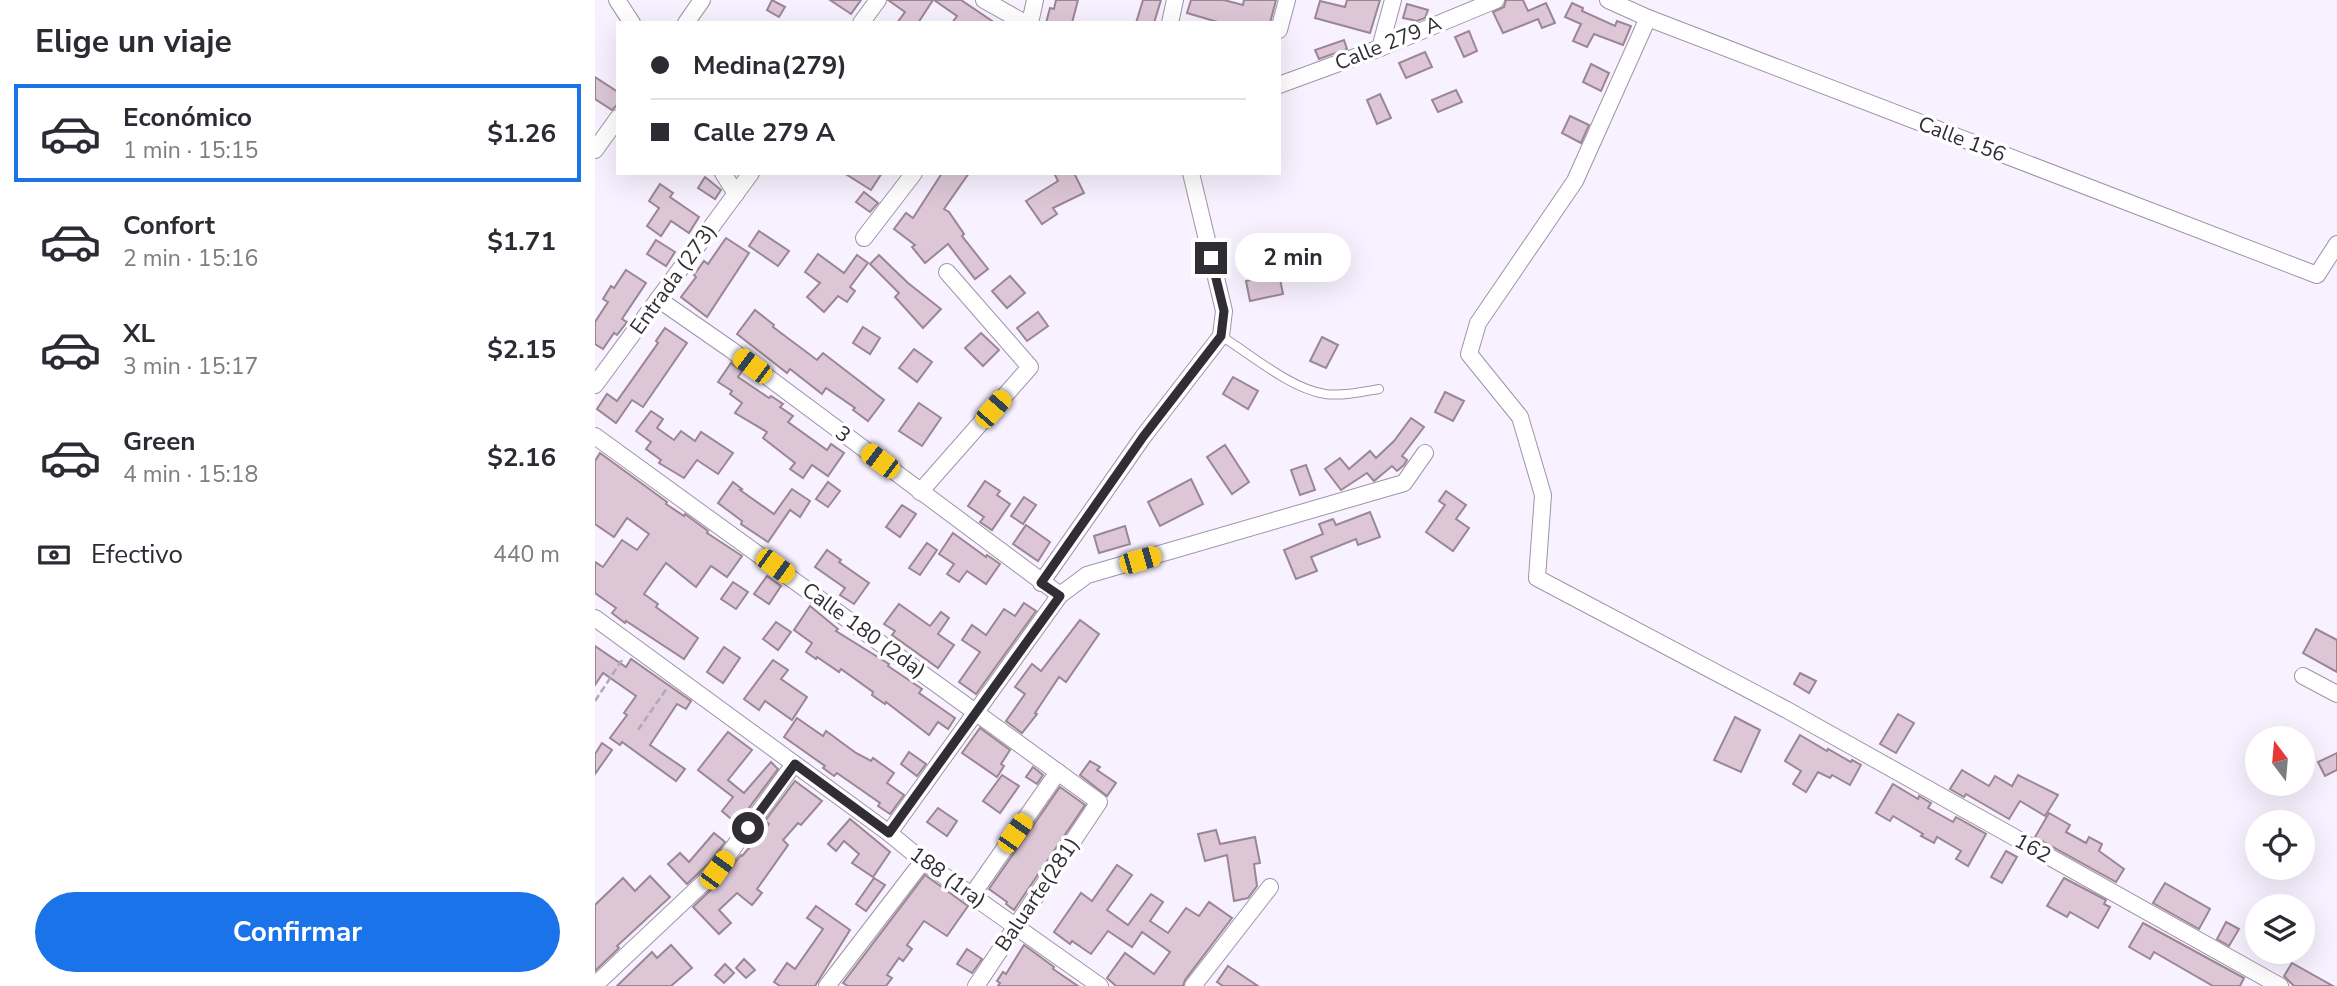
<!DOCTYPE html>
<html lang="es">
<head>
<meta charset="utf-8">
<style>
  body { margin:0; font-family:"Nunito Sans",sans-serif; background:#f2f2f3; color:#2b2b33; height:100vh; display:flex; flex-direction:column; font-size:26px; white-space:nowrap }
  * { box-sizing:border-box; margin:0 }
  p { font-size:23px; color:#7c7c81 }
  .icon { flex:none; width:38px; height:38px; fill:none; stroke:currentColor; stroke-width:2; stroke-linecap:round; stroke-linejoin:round }
  .map { position:relative; flex:1; overflow:hidden }
  .details { display:flex; flex-direction:column; background:#fff; width:595px }
  .details>* { flex:none }
  .top-card { position:absolute; left:21px; top:21px; width:665px; height:154px; border-radius:0px; box-shadow:0 7px 28px #0002; display:grid; align-content:center; height:154px; padding:0 35px; background:#fff }
  .needle { width:46px; rotate:344deg }
  .controls { position:absolute; left:1650px; top:726px; display:grid; gap:14px }
  .controls a { display:grid; place-items:center; width:70px; height:70px; border-radius:50%; background:#fff; box-shadow:0 7px 28px #0002; font-size:35px }
  .end { position:absolute; width:32px; height:32px; margin:-16px; border:9px solid #312d35; background:#fff; box-shadow:0 0 0 4px #fff }
  .from { border-radius:50% }
  .bubble { position:absolute; height:49px; border-radius:24px; background:#fff; box-shadow:0 7px 28px #0002; font-size:23px; font-weight:700; line-height:49px; text-align:center }
  .car { position:absolute; width:21px; height:42px; margin:-21px -10px; border-radius:9px; box-shadow:0 0 5px 2px #0007; background:linear-gradient(#f5c518 24%,#345 0 40%,#f5c518 0 76%,#345 0 86%,#f5c518 0) }
  .top-card b { display:flex; align-items:center; gap:24px; height:66px; font-size:26px }
  .top-card b+b { border-top:2px solid #e1e1e2 }
  .top-card i { width:18px; height:18px; background:#2b2b33 }
  ul { padding:0; list-style:none }
  li { display:flex; align-items:center; gap:21px; height:98px; margin:0 14px 10px; padding:0 21px; border:4px solid transparent; border-radius:0px }
  li div { flex:1 }
  li b { display:block; font-size:26px }
  li em { font-style:normal; font-weight:700 }
  li.active { border-color:#1a73e8 }
  li>.icon { width:63px; height:63px; stroke-width:1.5 }
  h2 { padding:0 35px; font-size:32px; line-height:84px }
  .pay { display:flex; align-items:center; gap:18px; height:77px; padding:0 35px; font-size:26px }
  .pay p { margin-inline-start:auto }
  .button { display:flex; gap:14px; margin-top:auto; padding:14px 35px }
  .button a { flex:1; height:80px; border-radius:42px; background:#1a73e8; color:#fff; font-size:28px; font-weight:700; line-height:80px; text-align:center }
  main { display:flex; flex:1; min-height:0 }
  .map>svg:first-child { display:block }
</style>
</head>
<body>
<main>
<section class="details">
<h2>Elige un viaje</h2>
<ul>
<li class="active"><svg class="icon" aria-label="car" viewBox="0 0 24 24"><path d="M5 17H2v-5l4-1 3-4h7l3 4 3 1v5h-3M9 17h6M6 11h13"/><circle cx="7" cy="17" r="2"/><circle cx="17" cy="17" r="2"/></svg><div><b>Económico</b><p>1 min · 15:15</p></div><em>$1.26</em></li>
<li><svg class="icon" aria-label="car" viewBox="0 0 24 24"><path d="M5 17H2v-5l4-1 3-4h7l3 4 3 1v5h-3M9 17h6M6 11h13"/><circle cx="7" cy="17" r="2"/><circle cx="17" cy="17" r="2"/></svg><div><b>Confort</b><p>2 min · 15:16</p></div><em>$1.71</em></li>
<li><svg class="icon" aria-label="car" viewBox="0 0 24 24"><path d="M5 17H2v-5l4-1 3-4h7l3 4 3 1v5h-3M9 17h6M6 11h13"/><circle cx="7" cy="17" r="2"/><circle cx="17" cy="17" r="2"/></svg><div><b>XL</b><p>3 min · 15:17</p></div><em>$2.15</em></li>
<li><svg class="icon" aria-label="car" viewBox="0 0 24 24"><path d="M5 17H2v-5l4-1 3-4h7l3 4 3 1v5h-3M9 17h6M6 11h13"/><circle cx="7" cy="17" r="2"/><circle cx="17" cy="17" r="2"/></svg><div><b>Green</b><p>4 min · 15:18</p></div><em>$2.16</em></li>
</ul>
<div class="pay"><svg class="icon" aria-label="cash" viewBox="0 0 24 24"><path d="M3 7h18v10H3z"/><circle cx="12" cy="12" r="2"/></svg>Efectivo<p>440 m</p></div>
<div class="button"><a>Confirmar</a></div>
</section>
<div class="map">
<svg width="1742" height="986" viewBox="0 0 1742 986">
  <rect width="100%" height="100%" fill="#f8f1ff"/>
  <g fill="#ddc7d7" stroke="#9b8695" stroke-width="2">
    <polygon points="177,0 190,7 184,17 172,10"/>
    <polygon points="235,0 266,0 256,14"/>
    <polygon points="293,0 338,0 323,23 302,23 310,12"/>
    <polygon points="339,0 366,0 400,23 357,23 362,16"/>
    <polygon points="461,0 483,0 477,23 451,23 455,8 459,9"/>
    <polygon points="548,0 566,0 559,23 541,23"/>
    <polygon points="596,0 629,0 648,5 649,0 681,0 675,23 626,23 592,13"/>
    <polygon points="752,0 785,0 775,33 720,18 725,1 750,7"/>
    <polygon points="911,0 928,0 933,11 951,3 960,23 947,28 943,19 908,33 898,12 909,7"/>
    <polygon points="977,3 988,8 987,11 1020,26 1022,21 1036,26 1028,45 999,34 992,47 978,41 986,24 970,17"/>
    <polygon points="812,4 833,10 830,18 822,21 808,18"/>
    <polygon points="874,31 882,51 869,57 860,37"/>
    <polygon points="749,40 752,49 724,59 720,50"/>
    <polygon points="830,52 837,67 811,78 804,63"/>
    <polygon points="996,64 1014,73 1006,91 988,82"/>
    <polygon points="0,77 23,92 23,104 17,110 0,99"/>
    <polygon points="861,90 867,102 843,112 837,100"/>
    <polygon points="785,94 796,118 782,124 772,100"/>
    <polygon points="975,116 994,125 986,143 967,133"/>
    <polygon points="249,173 287,173 276,190"/>
    <polygon points="347,173 374,173 349,209 354,212 369,234 367,236 393,269 380,279 353,244 330,263 317,247 320,245 299,229 311,213 318,218"/>
    <polygon points="459,173 479,173 489,193 458,208 462,214 447,224 431,201 463,181"/>
    <polygon points="110,177 126,190 120,199 103,188"/>
    <polygon points="65,184 78,193 75,197 104,217 94,233 76,221 66,236 52,226 64,208 54,201"/>
    <polygon points="269,192 283,203 275,212 261,202"/>
    <polygon points="164,231 194,251 183,266 154,246"/>
    <polygon points="131,238 154,253 112,317 86,297 101,277 99,275 109,261 113,264"/>
    <polygon points="61,240 80,252 71,266 52,254"/>
    <polygon points="223,254 249,273 262,255 273,263 255,287 260,291 252,302 243,296 229,312 212,297 225,283 210,272"/>
    <polygon points="284,255 313,283 346,309 328,328 300,297 304,293 275,264"/>
    <polygon points="31,270 51,283 27,319 32,322 22,335 19,333 8,349 0,344 0,322 13,302 8,299 16,286 19,288"/>
    <polygon points="684,274 688,294 655,301 651,281"/>
    <polygon points="415,276 430,293 412,308 397,291"/>
    <polygon points="160,310 179,325 178,327 222,360 228,353 289,400 273,421 258,410 260,408 231,388 227,394 195,369 192,373 142,334"/>
    <polygon points="443,312 453,326 432,341 422,328"/>
    <polygon points="268,327 285,338 275,354 258,343"/>
    <polygon points="70,328 92,343 48,407 37,400 21,423 2,409 12,394 22,401 63,343 61,341"/>
    <polygon points="386,333 404,350 388,366 370,348"/>
    <polygon points="727,337 743,345 731,368 715,361"/>
    <polygon points="319,349 337,362 322,382 304,368"/>
    <polygon points="136,363 147,371 143,377 174,398 176,396 188,404 185,407 198,416 193,422 232,450 236,444 249,453 233,476 217,465 208,478 195,469 200,463 168,438 172,432 140,413 147,403 135,394 137,391 123,382"/>
    <polygon points="638,377 663,391 653,409 628,394"/>
    <polygon points="850,392 869,401 858,421 840,412"/>
    <polygon points="324,403 346,418 327,446 304,431"/>
    <polygon points="56,411 68,419 62,428 79,440 86,431 100,441 106,432 138,453 123,474 102,460 89,478 64,463 66,460 51,449 56,442 41,431"/>
    <polygon points="816,418 829,427 807,456 812,460 809,465 802,471 797,466 779,481 772,473 746,490 730,469 745,458 754,469 775,451 781,458 799,441"/>
    <polygon points="630,445 654,482 637,494 612,457"/>
    <polygon points="5,453 72,502 71,504 89,516 90,514 113,531 112,533 147,556 132,577 116,566 101,587 71,563 49,594 63,604 61,607 103,638 89,659 31,621 30,623 17,613 21,608 0,593 0,562 8,567 27,540 42,550 54,534 32,518 19,537 0,524 0,461"/>
    <polygon points="711,465 720,490 705,495 696,470"/>
    <polygon points="596,479 608,504 565,526 553,502"/>
    <polygon points="390,481 405,491 402,495 415,504 397,530 385,522 389,517 373,506"/>
    <polygon points="138,482 147,489 145,490 179,514 197,489 215,501 205,517 195,510 173,542 146,524 147,521 123,503"/>
    <polygon points="233,482 245,491 233,507 221,499"/>
    <polygon points="851,491 871,505 861,519 874,528 858,551 831,532 850,505 844,501"/>
    <polygon points="429,497 441,505 428,524 416,516"/>
    <polygon points="307,505 321,514 305,537 291,527"/>
    <polygon points="775,512 785,537 763,545 761,539 716,557 722,571 701,579 689,550 728,534 724,524 738,519 741,525"/>
    <polygon points="431,525 455,542 443,561 418,544"/>
    <polygon points="530,526 535,544 504,553 499,536"/>
    <polygon points="358,533 391,557 392,555 405,564 391,584 372,571 364,582 352,574 359,564 344,554"/>
    <polygon points="332,543 342,550 325,575 314,568"/>
    <polygon points="232,550 246,560 244,562 274,583 259,604 245,595 250,588 220,567"/>
    <polygon points="172,576 186,586 174,604 159,594"/>
    <polygon points="138,582 153,592 141,609 126,599"/>
    <polygon points="429,603 441,611 381,694 364,682 385,652 367,640 377,625 391,635 409,609 420,616"/>
    <polygon points="304,604 335,626 346,612 354,618 343,634 359,645 343,668 297,635 300,631 289,624"/>
    <polygon points="215,606 243,629 241,631 294,664 293,666 327,689 324,693 360,718 353,729 343,722 334,735 291,702 290,704 277,695 278,692 246,669 244,672 222,657 221,659 211,652 217,643 199,630"/>
    <polygon points="485,620 504,634 471,682 464,677 440,713 442,714 427,733 411,721 430,694 420,687 437,664 446,671"/>
    <polygon points="181,622 196,632 183,650 168,639"/>
    <polygon points="1721,629 1742,640 1742,672 1708,653"/>
    <polygon points="0,646 31,667 36,659 96,701 91,709 82,704 55,745 90,769 81,781 27,742 25,745 15,738 32,715 29,713 41,696 8,673 0,685"/>
    <polygon points="129,647 145,658 128,683 112,672"/>
    <polygon points="178,660 193,670 186,679 212,697 197,720 170,701 164,710 149,699"/>
    <polygon points="1205,673 1221,681 1214,693 1199,684"/>
    <polygon points="1303,714 1319,723 1301,753 1285,744"/>
    <polygon points="1140,717 1165,730 1146,772 1119,760"/>
    <polygon points="202,718 228,736 231,731 261,753 276,761 278,758 299,773 292,783 309,795 295,814 283,806 285,803 242,773 239,776 228,768 230,766 189,737"/>
    <polygon points="385,728 415,750 406,764 409,766 402,777 367,753"/>
    <polygon points="133,732 157,750 133,780 149,793 176,762 183,769 142,824 127,811 138,797 103,770"/>
    <polygon points="1205,735 1232,751 1233,749 1256,762 1257,760 1266,765 1255,785 1237,775 1235,778 1223,772 1211,792 1198,784 1206,771 1190,761"/>
    <polygon points="7,743 17,750 0,774 0,754"/>
    <polygon points="314,752 331,764 322,776 306,764"/>
    <polygon points="1742,753 1742,770 1730,776 1723,762"/>
    <polygon points="495,761 505,767 502,770 521,783 512,796 485,775"/>
    <polygon points="438,767 448,775 442,784 431,777"/>
    <polygon points="1367,770 1394,786 1400,776 1417,786 1423,775 1463,795 1450,816 1425,801 1414,819 1371,794 1369,797 1355,789"/>
    <polygon points="407,775 424,786 405,813 388,801"/>
    <polygon points="200,781 227,801 206,825 203,823 188,840 193,845 162,889 167,893 157,905 142,893 124,910 136,923 124,934 98,907 129,877 146,855 147,856 163,838 174,824 170,821"/>
    <polygon points="1298,784 1323,799 1324,796 1336,803 1333,808 1358,822 1361,817 1391,834 1373,866 1361,859 1366,851 1342,837 1339,843 1326,836 1328,834 1298,816 1295,821 1281,813"/>
    <polygon points="465,787 490,805 419,910 411,904 412,902 394,889"/>
    <polygon points="343,808 362,821 352,836 332,822"/>
    <polygon points="1454,813 1475,825 1471,832 1491,843 1494,837 1507,844 1504,851 1529,869 1521,882 1440,837"/>
    <polygon points="255,819 295,852 278,877 257,863 264,854 249,841 241,851 233,844"/>
    <polygon points="621,830 625,844 660,837 665,863 659,864 662,886 653,898 639,901 632,855 610,861 603,834"/>
    <polygon points="119,833 130,842 114,863 92,884 73,864 85,853 94,862"/>
    <polygon points="1411,851 1422,857 1407,883 1396,877"/>
    <polygon points="522,865 537,875 512,910 533,925 556,894 568,902 555,921 573,933 591,908 604,916 614,902 637,918 590,980 588,986 521,986 512,978 530,953 559,974 575,952 547,932 537,947 513,931 496,954 477,941 475,944 459,932 486,893 497,901"/>
    <polygon points="330,875 373,906 352,936 329,921 312,945 317,949 308,961 304,958 292,975 297,978 291,986 253,986 248,983"/>
    <polygon points="55,876 75,897 22,946 24,948 0,971 0,905 28,878 40,891"/>
    <polygon points="279,878 290,885 271,911 261,904"/>
    <polygon points="1469,878 1511,900 1509,904 1515,907 1503,928 1475,912 1472,917 1452,906"/>
    <polygon points="1570,883 1615,909 1604,929 1558,903"/>
    <polygon points="221,906 255,930 220,986 185,986 179,982 192,963 200,969 228,929 212,918"/>
    <polygon points="1631,922 1644,929 1634,946 1622,939"/>
    <polygon points="1548,923 1649,978 1645,986 1618,986 1559,952 1555,959 1534,947"/>
    <polygon points="76,945 97,968 76,986 22,986 57,952 62,958"/>
    <polygon points="429,945 459,967 458,969 483,986 403,986 405,983 402,981 408,972 411,974"/>
    <polygon points="372,949 387,959 377,973 362,964"/>
    <polygon points="149,959 160,970 151,978 141,968"/>
    <polygon points="1697,963 1738,986 1699,986 1689,976"/>
    <polygon points="130,964 139,973 129,983 120,975"/>
    <polygon points="633,966 663,986 628,986 622,982"/>
  </g>
  <g fill="none" stroke-linecap="round" stroke-linejoin="round">
    <g stroke="#9f94a8" stroke-width="10">
      <path id="service" d="M626,336C657,355 694,388 730,394C748,396 767,392 784,389"/>
    </g>
    <g stroke="#9f94a8" stroke-width="18">
      <g id="minor">
        <polyline points="22,0 37,23"/>
        <polyline points="389,0 430,23"/>
        <polyline points="1013,0 1053,18 1722,275 1742,244"/>
        <polyline points="1053,18 980,181 883,323 874,354 925,417 948,495 942,578 1192,710 1685,986"/>
        <polyline points="91,23 107,0"/>
        <polyline points="266,23 283,0"/>
        <polyline points="435,23 440,0"/>
        <polyline points="575,23 580,0"/>
        <polyline points="684,30 692,0"/>
        <polyline points="785,48 798,0"/>
        <polyline points="684,85 785,48 901,0"/>
        <polyline points="0,150 23,118"/>
        <polyline points="128,173 141,194"/>
        <polyline points="269,238 319,173"/>
        <polyline points="63,299 135,349 465,595"/>
        <polyline points="0,385 156,173"/>
        <polyline points="0,436 504,802 381,986"/>
        <polyline points="325,492 435,367 352,272"/>
        <polyline points="446,583 548,437 626,336 629,311 596,173"/>
        <polyline points="0,618 294,833 328,861 505,986"/>
        <polyline points="1708,676 1742,694"/>
        <polyline points="294,833 465,595 492,575 809,483 830,453"/>
        <polyline points="377,895 463,772"/>
        <polyline points="0,985 122,870 199,764"/>
        <polyline points="232,986 328,861"/>
        <polyline points="598,986 675,887"/>
      </g>
    </g>
    <g stroke="#b0aab6" stroke-width="2.5" stroke-dasharray="7 3.5" stroke-linecap="butt">
      <polyline points="0,701 29,657"/>
      <polyline points="43,730 72,688"/>
    </g>
    <use href="#service" stroke="#fff" stroke-width="8"/>
    <use href="#minor" stroke="#fff" stroke-width="16"/>
  </g>
  <g fill="none" stroke-linecap="round" stroke-linejoin="round">
    <polyline stroke="#312d35" stroke-width="9" points="153,828 200,764 294,833 465,596 446,583 548,437 626,336 629,311 616,258"/>
  </g>
  <g text-anchor="middle" dominant-baseline="central" stroke-width="7" stroke-linejoin="round" paint-order="stroke">
    <g font-size="21" fill="#312d35" stroke="#fff">
      <text transform="translate(793 43) rotate(-22)">Calle 279 A</text>
      <text transform="translate(1367 139) rotate(21)">Calle 156</text>
      <text transform="translate(78 279) rotate(-54)">Entrada (273)</text>
      <text transform="translate(248 434) rotate(37)">3</text>
      <text transform="translate(269 630) rotate(36)">Calle 180 (2da)</text>
      <text transform="translate(1438 848) rotate(29)">162</text>
      <text transform="translate(353 877) rotate(36)">188 (1ra)</text>
      <text transform="translate(442 894) rotate(-56)">Baluarte(281)</text>
    </g>
  </g>
</svg>
<div class="controls">
<a><svg class="needle" viewBox="-14 -14 28 28"><path d="M0-13l5 13h-10z" fill="#e53935"/><path d="M0 13l5-13h-10z" fill="#7c7c81"/></svg></a>
<a><svg class="icon" aria-label="locate" viewBox="0 0 24 24"><circle cx="12" cy="12" r="6"/><path d="M12 2v4M12 18v4M2 12h4M18 12h4"/></svg></a>
<a><svg class="icon" aria-label="layers" viewBox="0 0 24 24"><path d="M12 4l9 5-9 5-9-5zM3 14l9 5 9-5"/></svg></a>
</div>
<i class="end from" style="left:153px;top:828px"></i>
<i class="end" style="left:616px;top:258px"></i>
<div class="bubble" style="left:640px;top:233px;width:116px">2 min</div>
<i class="car" style="left:157px;top:366px;rotate:307deg"></i>
<i class="car" style="left:398px;top:409px;rotate:41deg"></i>
<i class="car" style="left:285px;top:461px;rotate:307deg"></i>
<i class="car" style="left:545px;top:560px;rotate:74deg"></i>
<i class="car" style="left:180px;top:566px;rotate:126deg"></i>
<i class="car" style="left:420px;top:833px;rotate:35deg"></i>
<i class="car" style="left:122px;top:870px;rotate:36deg"></i>
<div class="top-card">
<b><i class="from"></i>Medina(279)</b>
<b><i></i>Calle 279 A</b>
</div>
</div>
</main>
</body>
</html>
